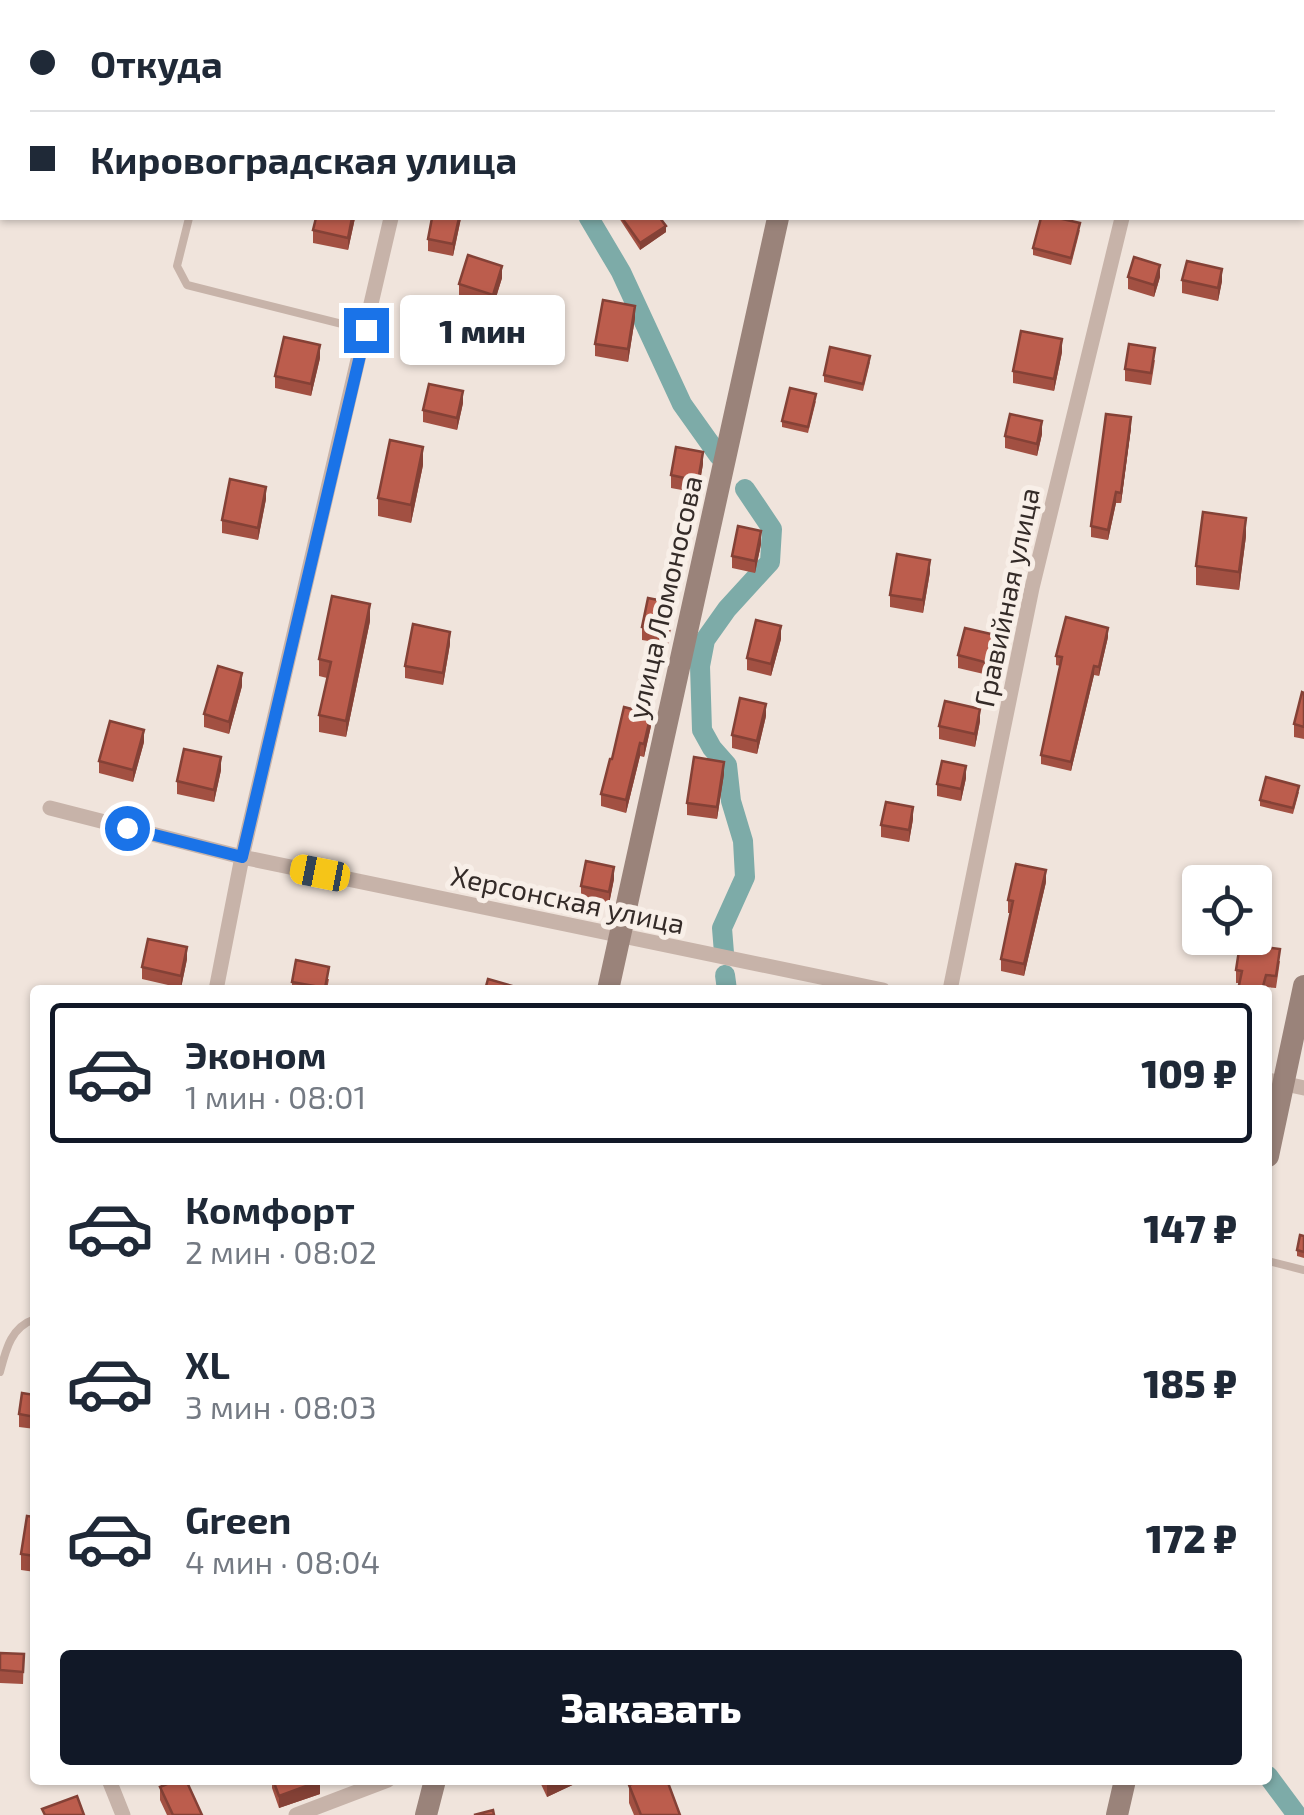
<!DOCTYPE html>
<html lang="ru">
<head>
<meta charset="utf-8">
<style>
  body { margin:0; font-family:"Exo 2",sans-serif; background:#f6f6f7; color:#1f2937; height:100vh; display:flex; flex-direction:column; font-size:38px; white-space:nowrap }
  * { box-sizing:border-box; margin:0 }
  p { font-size:32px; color:#747a83 }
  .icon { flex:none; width:55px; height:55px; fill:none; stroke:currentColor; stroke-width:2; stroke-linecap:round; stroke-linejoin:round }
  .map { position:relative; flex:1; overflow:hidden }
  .sheet { position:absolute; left:30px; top:985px; width:1242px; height:800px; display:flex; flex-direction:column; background:#fff; border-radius:10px; box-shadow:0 2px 8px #0004 }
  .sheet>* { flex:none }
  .top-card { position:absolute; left:0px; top:0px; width:1305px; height:220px; box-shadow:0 2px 8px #0004; display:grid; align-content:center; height:220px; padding:0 30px; background:#fff }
  .tools { position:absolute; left:1182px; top:865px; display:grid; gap:20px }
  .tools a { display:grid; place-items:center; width:90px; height:90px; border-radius:10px; background:#fff; box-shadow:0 2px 8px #0004; font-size:50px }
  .end { position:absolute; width:45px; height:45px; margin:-22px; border:12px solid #1a73e8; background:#fff; box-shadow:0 0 0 5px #fff }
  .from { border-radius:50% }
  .bubble { position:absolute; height:70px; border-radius:10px; background:#fff; box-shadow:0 2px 8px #0004; font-size:32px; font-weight:800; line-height:70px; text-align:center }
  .car { position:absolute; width:30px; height:60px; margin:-30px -15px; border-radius:12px; box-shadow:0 0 8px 2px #0007; background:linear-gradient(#f5c518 24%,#345 0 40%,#f5c518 0 76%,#345 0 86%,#f5c518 0) }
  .top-card b { display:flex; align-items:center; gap:35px; height:95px; font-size:38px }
  .top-card b+b { border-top:2px solid #e0e1e3 }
  .top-card i { width:25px; height:25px; background:#1f2937 }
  ul { padding:18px 0 0; list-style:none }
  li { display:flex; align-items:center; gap:30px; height:140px; margin:0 20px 15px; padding:0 10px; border:5px solid transparent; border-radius:10px }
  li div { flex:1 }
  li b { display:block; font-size:38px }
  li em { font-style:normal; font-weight:800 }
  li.selected { border-color:#111827 }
  li>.icon { width:90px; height:90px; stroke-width:1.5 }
  .cta { display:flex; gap:20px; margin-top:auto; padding:20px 30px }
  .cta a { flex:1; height:115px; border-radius:10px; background:#111827; color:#fff; font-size:40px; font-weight:800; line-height:115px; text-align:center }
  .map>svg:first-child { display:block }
</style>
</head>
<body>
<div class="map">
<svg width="1304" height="1815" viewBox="0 0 1304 1815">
  <rect width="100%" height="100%" fill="#f0e4dc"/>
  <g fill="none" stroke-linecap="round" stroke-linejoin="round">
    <g stroke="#7daba8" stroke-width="20">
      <polyline points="184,0 190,2"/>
      <polyline points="589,218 621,272 682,404 719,456"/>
      <polyline points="724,953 722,928 745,877 743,841 731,801 727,765 712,748 702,730 700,666 705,640 727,609 770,562 772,529 745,489"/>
      <polyline points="725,975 727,990"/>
      <polyline points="1268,1776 1297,1815"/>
    </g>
    <g stroke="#c7b3a9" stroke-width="8">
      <polyline points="189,218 177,266 187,285 366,330"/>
      <polyline points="1268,1261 1304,1270"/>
      <path d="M0,1372C6,1349 11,1327 35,1319"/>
    </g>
    <g stroke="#c7b3a9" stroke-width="15">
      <polyline points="439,2 440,0"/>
      <polyline points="50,808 242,857 883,990"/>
      <polyline points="216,990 242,857 391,218"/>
      <polyline points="950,990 1032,588 1122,218"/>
      <polyline points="1268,1080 1304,1088"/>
      <polyline points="109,1780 123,1815"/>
      <polyline points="296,1815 388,1780"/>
    </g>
    <g stroke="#9a837a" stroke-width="22">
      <polyline points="1116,0 1120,2"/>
      <polyline points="844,2 844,0"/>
      <polyline points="1302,169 1304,171"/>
      <polyline points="608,990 778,218"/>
      <polyline points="1268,1156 1304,986"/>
      <polyline points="426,1815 435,1780"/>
      <polyline points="1117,1815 1125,1780"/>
    </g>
  </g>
  <g fill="#a25042">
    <polygon points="717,0 812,0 811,2 717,2"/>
    <polygon points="316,218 355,218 348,250 313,243 313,230"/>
    <polygon points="461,218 453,256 428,251 428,239"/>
    <polygon points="619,218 660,218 666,232 640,250"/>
    <polygon points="1080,230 1071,265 1033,255 1033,248"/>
    <polygon points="1128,277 1160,277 1154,297 1128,289"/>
    <polygon points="502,278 493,307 459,296 459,284"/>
    <polygon points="1182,280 1222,281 1218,301 1182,293"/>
    <polygon points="635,318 628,362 595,356 595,344"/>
    <polygon points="1062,352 1054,391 1013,383 1013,371"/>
    <polygon points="320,358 311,396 275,388 275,376"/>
    <polygon points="1155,360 1151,385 1125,381 1125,369"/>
    <polygon points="870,362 863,391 824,382 824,375"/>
    <polygon points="816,401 808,433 782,427 782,421"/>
    <polygon points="463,403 457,430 423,422 423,410"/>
    <polygon points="1131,428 1121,503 1116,503 1108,540 1091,537 1091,526"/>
    <polygon points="1042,434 1037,456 1005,448 1005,436"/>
    <polygon points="703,464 698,493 671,488 671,475"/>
    <polygon points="423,465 411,523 378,516 378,498"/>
    <polygon points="266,499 258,540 222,533 222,520"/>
    <polygon points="1246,536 1239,590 1196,585 1196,566"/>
    <polygon points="761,544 755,573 732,568 732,556"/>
    <polygon points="930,572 923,613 890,607 890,595"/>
    <polygon points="673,616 668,644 642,640 642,627"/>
    <polygon points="370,621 346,737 319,732 319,715 327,678 319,676 319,659"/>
    <polygon points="1108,637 1099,676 1094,675 1071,771 1041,764 1041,755 1060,666 1056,665 1056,656"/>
    <polygon points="781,639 771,676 747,670 747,658"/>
    <polygon points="450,644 443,685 405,678 405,666"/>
    <polygon points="995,647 988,675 958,668 958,655"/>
    <polygon points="242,686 229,734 204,727 204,714"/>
    <polygon points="1304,693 1304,739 1294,737 1294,724"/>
    <polygon points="766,716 757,754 732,748 732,735"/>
    <polygon points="980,721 975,747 939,739 939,726"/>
    <polygon points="651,726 644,757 640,756 626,813 601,806 601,794 612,759"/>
    <polygon points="144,742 133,782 99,773 99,761"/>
    <polygon points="221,770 214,802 177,794 177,781"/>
    <polygon points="724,774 717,819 687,815 687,803"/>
    <polygon points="966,778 961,801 937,796 937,784"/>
    <polygon points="1299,792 1293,814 1260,806 1260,800"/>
    <polygon points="913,819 909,842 881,837 881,825"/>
    <polygon points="614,879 609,904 581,898 581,886"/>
    <polygon points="1046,882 1024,976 1001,971 1001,959 1011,913 1008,913 1008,900"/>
    <polygon points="187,959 181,988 142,979 142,967"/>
    <polygon points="1280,961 1276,988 1266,987 1265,990 1238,990 1240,983 1236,983 1236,970"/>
    <polygon points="329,979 327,990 292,990 292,982"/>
    <polygon points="1304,1236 1304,1258 1297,1256 1297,1250"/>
    <polygon points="35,1395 35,1429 19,1427 19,1414"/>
    <polygon points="35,1517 35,1572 21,1570 21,1554"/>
    <polygon points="0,1653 24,1654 23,1684 0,1683"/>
    <polygon points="272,1780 319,1780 320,1794 279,1808 272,1788"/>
    <polygon points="539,1780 583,1780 547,1797"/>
    <polygon points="629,1785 680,1815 634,1815 629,1803"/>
    <polygon points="160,1787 202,1815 167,1815 160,1800"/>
  </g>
  <g fill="#844136">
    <polygon points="352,218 355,218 348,250 348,238"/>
    <polygon points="459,218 461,218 453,256 453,244"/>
    <polygon points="666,226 666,232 640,250 640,243"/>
    <polygon points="1160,265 1160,277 1154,297 1154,285"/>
    <polygon points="502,266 502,278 493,307 493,295"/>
    <polygon points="1222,269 1222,281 1218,301 1218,288"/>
    <polygon points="635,306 635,318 628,362 628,349"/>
    <polygon points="1062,339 1062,352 1054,391 1054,379"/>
    <polygon points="320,345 320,358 311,396 311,384"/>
    <polygon points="463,391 463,403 457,430 457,418"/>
    <polygon points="1131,417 1131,428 1121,503 1121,493"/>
    <polygon points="1042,421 1042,434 1037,456 1037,444"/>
    <polygon points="423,447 423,465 411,523 411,505"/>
    <polygon points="703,452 703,464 698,493 698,481"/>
    <polygon points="266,487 266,499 258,540 258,528"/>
    <polygon points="1116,492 1116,503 1108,540 1108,530"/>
    <polygon points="1246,518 1246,536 1239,590 1239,572"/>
    <polygon points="761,531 761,544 755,573 755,561"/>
    <polygon points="930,560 930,572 923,613 923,600"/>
    <polygon points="673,603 673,616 668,644 668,632"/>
    <polygon points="370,604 370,621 346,737 346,721"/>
    <polygon points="781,626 781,639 771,676 771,664"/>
    <polygon points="1108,628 1108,637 1099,676 1099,667"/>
    <polygon points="450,632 450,644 443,685 443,673"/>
    <polygon points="995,635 995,647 988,675 988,663"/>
    <polygon points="1094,666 1094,675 1071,771 1071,762"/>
    <polygon points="242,673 242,686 229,734 229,722"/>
    <polygon points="766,704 766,716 757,754 757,741"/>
    <polygon points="980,709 980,721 975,747 975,734"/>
    <polygon points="651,714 651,726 644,757 644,744"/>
    <polygon points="144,730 144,742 133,782 133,770"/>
    <polygon points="640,743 640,756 626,813 626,800"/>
    <polygon points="221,757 221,770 214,802 214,790"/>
    <polygon points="724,762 724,774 717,819 717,807"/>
    <polygon points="966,766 966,778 961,801 961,789"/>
    <polygon points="913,807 913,819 909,842 909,830"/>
    <polygon points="614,867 614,879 609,904 609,892"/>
    <polygon points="1046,870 1046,882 1024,976 1024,964"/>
    <polygon points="187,947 187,959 181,988 181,976"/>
    <polygon points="556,1780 583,1780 547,1797 547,1784"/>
    <polygon points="320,1781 320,1794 279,1808 279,1796"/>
  </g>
  <g fill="#bc5d4d" stroke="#844136" stroke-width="2.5">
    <polygon points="746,0 808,0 807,2 754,2"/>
    <polygon points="316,218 352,218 348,238 313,230"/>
    <polygon points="432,218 459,218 453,244 428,239"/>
    <polygon points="622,218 660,218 666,226 640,243"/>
    <polygon points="1041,218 1058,218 1080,223 1071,258 1033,248"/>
    <polygon points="468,255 502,266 493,295 459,284"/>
    <polygon points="1134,257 1160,265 1154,285 1128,277"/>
    <polygon points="1187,261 1222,269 1218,288 1182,280"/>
    <polygon points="603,300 635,306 628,349 595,344"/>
    <polygon points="1021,331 1062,339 1054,379 1013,371"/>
    <polygon points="284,337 320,345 311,384 275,376"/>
    <polygon points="1129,344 1155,348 1151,373 1125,369"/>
    <polygon points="830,347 870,356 863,384 824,375"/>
    <polygon points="429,384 463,391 457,418 423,410"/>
    <polygon points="790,388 816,394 808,427 782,421"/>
    <polygon points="1010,414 1042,421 1037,444 1005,436"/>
    <polygon points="1106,414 1131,417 1121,493 1116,492 1108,530 1091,526"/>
    <polygon points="390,440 423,447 411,505 378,498"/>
    <polygon points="676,447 703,452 698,481 671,475"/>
    <polygon points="230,479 266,487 258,528 222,520"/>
    <polygon points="1203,512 1246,518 1239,572 1196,566"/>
    <polygon points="738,526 761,531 755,561 732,556"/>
    <polygon points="897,554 930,560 923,600 890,595"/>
    <polygon points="332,596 370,604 346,721 319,715 331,662 319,659"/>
    <polygon points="648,598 673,603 668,632 642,627"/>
    <polygon points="1066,617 1108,628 1099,667 1094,666 1071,762 1041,755 1062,657 1056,656"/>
    <polygon points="756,620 781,626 771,664 747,658"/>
    <polygon points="413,624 450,632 443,673 405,666"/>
    <polygon points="965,628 995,635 988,663 958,655"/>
    <polygon points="218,666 242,673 229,722 204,714"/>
    <polygon points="1302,692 1304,693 1304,727 1294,724"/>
    <polygon points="740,698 766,704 757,741 732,735"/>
    <polygon points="945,701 980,709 975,734 939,726"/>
    <polygon points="624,707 651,714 644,744 640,743 626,800 601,794 610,759 612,759"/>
    <polygon points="110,721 144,730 133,770 99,761"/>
    <polygon points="184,749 221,757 214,790 177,781"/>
    <polygon points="694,757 724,762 717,807 687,803"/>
    <polygon points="942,761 966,766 961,789 937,784"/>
    <polygon points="1266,777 1299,786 1293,808 1260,800"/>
    <polygon points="886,802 913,807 909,830 881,825"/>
    <polygon points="586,861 614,867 609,892 581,886"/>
    <polygon points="1016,864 1046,870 1024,964 1001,959 1013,901 1008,900"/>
    <polygon points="148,939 187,947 181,976 142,967"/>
    <polygon points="1240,944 1280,949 1276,976 1266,975 1262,990 1238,990 1242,971 1236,970"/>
    <polygon points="296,960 329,967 325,988 292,982"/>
    <polygon points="488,979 516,987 515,990 485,990"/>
    <polygon points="1300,1235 1304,1236 1304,1252 1297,1250"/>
    <polygon points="22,1393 35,1395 35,1417 19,1414"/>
    <polygon points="27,1516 35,1517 35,1556 21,1554"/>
    <polygon points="0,1653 24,1654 23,1672 0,1670"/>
    <polygon points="176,1780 186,1780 202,1815 173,1815 160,1787"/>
    <polygon points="273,1780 319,1780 320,1781 279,1796"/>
    <polygon points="642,1780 667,1780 680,1815 641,1815 629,1785"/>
    <polygon points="77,1796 84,1815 45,1815 42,1809"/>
    <polygon points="493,1810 494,1815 474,1815"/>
  </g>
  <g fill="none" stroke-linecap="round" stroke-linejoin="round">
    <polyline stroke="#1a73e8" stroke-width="12" points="127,828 242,857 366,330"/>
  </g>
  <g text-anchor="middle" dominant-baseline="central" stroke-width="10" stroke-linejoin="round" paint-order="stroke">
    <g font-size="28" fill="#342b28" stroke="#f8efe8">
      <text transform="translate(664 597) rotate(-77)">улица Ломоносова</text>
      <text transform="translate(1006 597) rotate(-78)">Гравийная улица</text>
      <text transform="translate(568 899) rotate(12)">Херсонская улица</text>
    </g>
  </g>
</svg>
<div class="tools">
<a><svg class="icon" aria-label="locate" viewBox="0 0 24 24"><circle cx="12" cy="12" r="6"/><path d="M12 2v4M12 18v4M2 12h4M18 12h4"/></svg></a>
</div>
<i class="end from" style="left:127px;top:828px"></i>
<i class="end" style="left:366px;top:330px"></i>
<div class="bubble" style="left:400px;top:295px;width:165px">1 мин</div>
<i class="car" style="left:320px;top:873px;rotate:281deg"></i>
<div class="top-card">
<b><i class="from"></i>Откуда</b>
<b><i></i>Кировоградская улица</b>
</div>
<section class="sheet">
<ul>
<li class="selected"><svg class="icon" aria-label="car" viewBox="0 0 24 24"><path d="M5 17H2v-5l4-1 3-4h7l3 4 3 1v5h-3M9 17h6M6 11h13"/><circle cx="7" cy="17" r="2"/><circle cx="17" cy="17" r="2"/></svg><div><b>Эконом</b><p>1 мин · 08:01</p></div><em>109 ₽</em></li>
<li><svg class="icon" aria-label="car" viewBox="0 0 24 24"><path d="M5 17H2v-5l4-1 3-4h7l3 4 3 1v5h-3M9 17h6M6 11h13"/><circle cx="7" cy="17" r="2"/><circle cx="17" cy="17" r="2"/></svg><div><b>Комфорт</b><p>2 мин · 08:02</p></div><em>147 ₽</em></li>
<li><svg class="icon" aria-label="car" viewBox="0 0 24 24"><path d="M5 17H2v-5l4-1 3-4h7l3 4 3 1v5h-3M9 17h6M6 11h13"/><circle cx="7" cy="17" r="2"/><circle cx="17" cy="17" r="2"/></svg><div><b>XL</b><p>3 мин · 08:03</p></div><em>185 ₽</em></li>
<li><svg class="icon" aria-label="car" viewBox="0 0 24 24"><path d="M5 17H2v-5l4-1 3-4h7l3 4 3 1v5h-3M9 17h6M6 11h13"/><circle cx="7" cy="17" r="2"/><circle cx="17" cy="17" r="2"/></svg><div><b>Green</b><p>4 мин · 08:04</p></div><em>172 ₽</em></li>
</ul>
<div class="cta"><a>Заказать</a></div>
</section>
</div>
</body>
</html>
